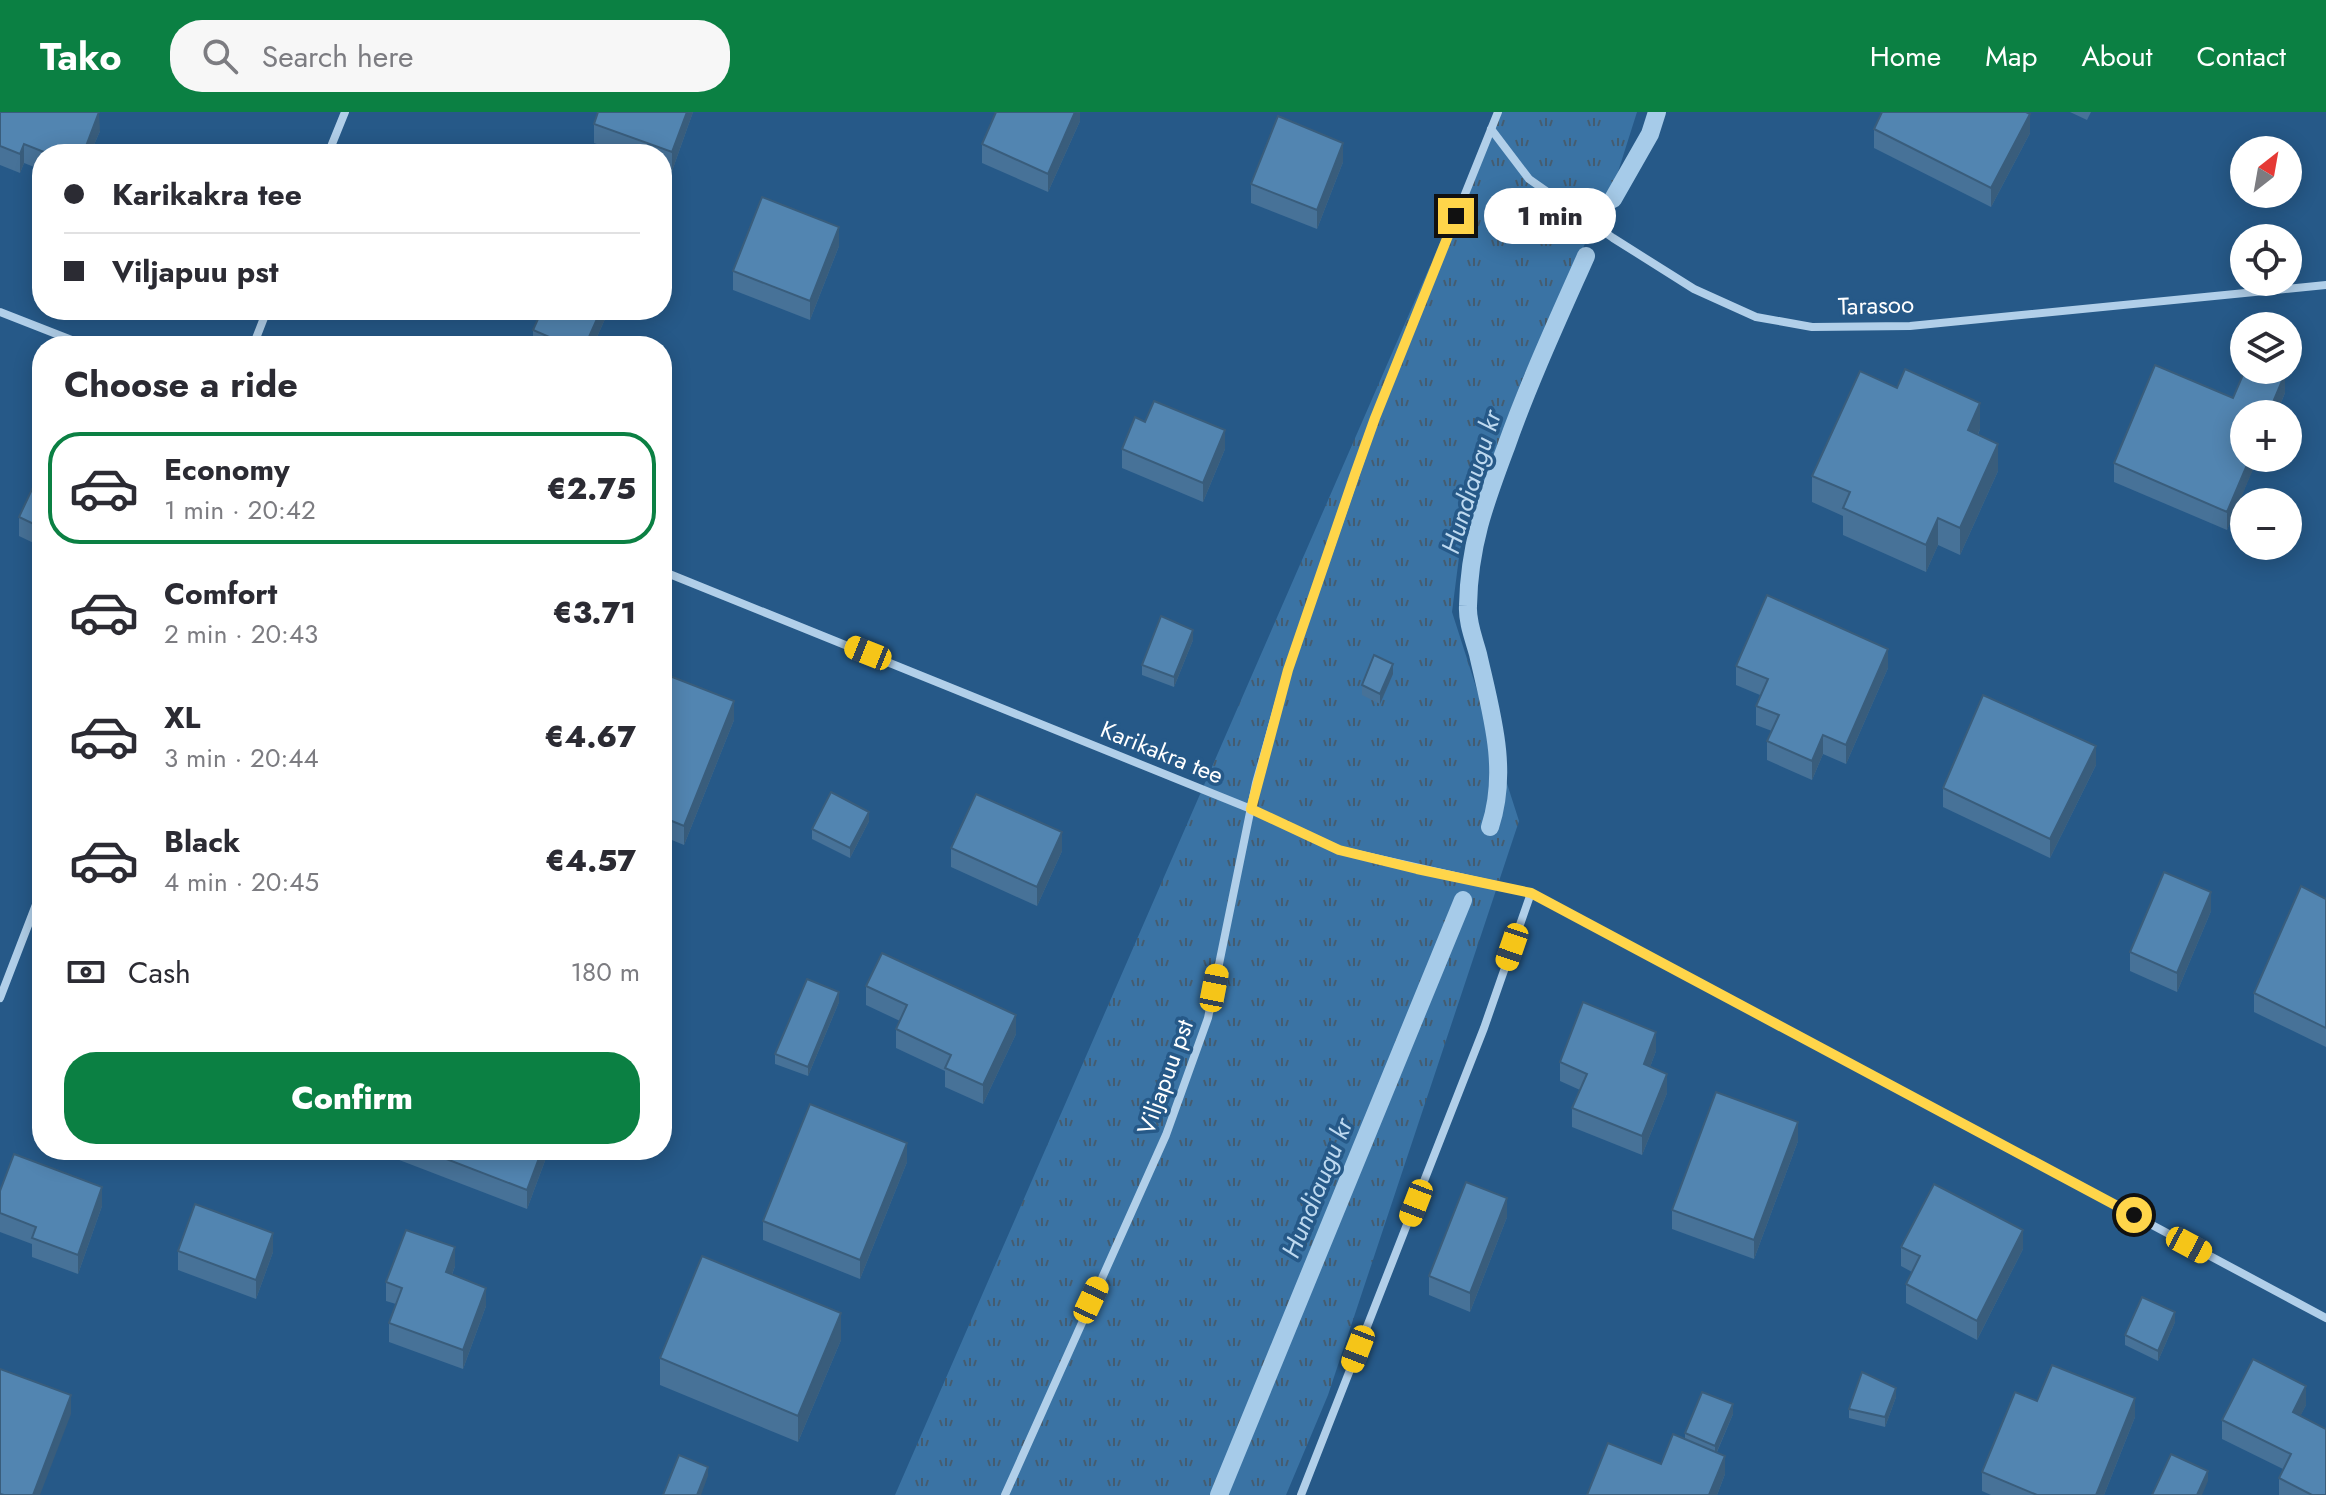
<!DOCTYPE html>
<html lang="en">
<head>
<meta charset="utf-8">
<style>
  body { margin:0; font-family:Jost,sans-serif; background:#f7f7f7; color:#2b2b33; height:100vh; display:flex; flex-direction:column; font-size:30px; white-space:nowrap }
  * { box-sizing:border-box; margin:0 }
  p { font-size:26px; color:#7c7c81 }
  .icon { flex:none; width:44px; height:44px; fill:none; stroke:currentColor; stroke-width:2; stroke-linecap:round; stroke-linejoin:round }
  .map { position:relative; flex:1; overflow:hidden }
  .details { position:absolute; left:32px; top:224px; width:640px; height:824px; display:flex; flex-direction:column; background:#fff; border-radius:32px; box-shadow:0 4px 20px #0003 }
  .details>* { flex:none }
  .hud { position:absolute; left:32px; top:32px; width:640px; height:176px; border-radius:32px; box-shadow:0 4px 20px #0003; display:grid; align-content:center; height:176px; padding:0 32px; background:#fff }
  .needle { width:52px; rotate:31deg }
  .tools { position:absolute; left:2230px; top:24px; display:grid; gap:16px }
  .tools a { display:grid; place-items:center; width:72px; height:72px; border-radius:50%; background:#fff; box-shadow:0 4px 20px #0003; font-size:40px }
  .end { position:absolute; width:36px; height:36px; margin:-18px; border:10px solid #ffd54a; background:#111; box-shadow:0 0 0 4px #111 }
  .from { border-radius:50% }
  .bubble { position:absolute; height:56px; border-radius:28px; background:#fff; box-shadow:0 4px 20px #0003; font-size:26px; font-weight:800; line-height:56px; text-align:center }
  .car { position:absolute; width:24px; height:48px; margin:-24px -12px; border-radius:10px; box-shadow:0 0 6px 2px #0007; background:linear-gradient(#f5c518 24%,#345 0 40%,#f5c518 0 76%,#345 0 86%,#f5c518 0) }
  .hud b { display:flex; align-items:center; gap:28px; height:76px; font-size:30px }
  .hud b+b { border-top:2px solid #e1e1e2 }
  .hud i { width:20px; height:20px; background:#2b2b33 }
  ul { padding:0; list-style:none }
  li { display:flex; align-items:center; gap:24px; height:112px; margin:0 16px 12px; padding:0 16px; border:4px solid transparent; border-radius:32px }
  li div { flex:1 }
  li b { display:block; font-size:30px }
  li em { font-style:normal; font-weight:800 }
  li.on { border-color:#0b8043 }
  li>.icon { width:72px; height:72px; stroke-width:1.5 }
  h2 { padding:0 32px; font-size:36px; line-height:96px }
  .pay { display:flex; align-items:center; gap:20px; height:88px; padding:0 32px; font-size:30px }
  .pay p { margin-inline-start:auto }
  .action { display:flex; gap:16px; margin-top:auto; padding:16px 32px }
  .action a { flex:1; height:92px; border-radius:32px; background:#0b8043; color:#fff; font-size:32px; font-weight:800; line-height:92px; text-align:center }
  header { display:flex; align-items:center; gap:48px; box-sizing:border-box; height:112px; padding:0 40px; background:#0b8043; color:#fff }
  header strong { font-size:38px }
  nav { display:flex; gap:44px; margin-inline-start:auto; font-size:28px }
  .search { width:560px; height:72px; background:#f7f7f7; display:flex; align-items:center; gap:20px; box-sizing:border-box; padding:0 28px; border-radius:32px; color:#7c7c81; font-size:30px }
  .map>svg:first-child { display:block }
</style>
</head>
<body>
<header>
<strong>Tako</strong>
<div class="search"><svg class="icon" aria-label="search" viewBox="0 0 24 24"><circle cx="10" cy="10" r="6"/><path d="M15 15l6 6"/></svg>Search here</div>
<nav><a>Home</a><a>Map</a><a>About</a><a>Contact</a></nav>
</header>
<div class="map">
<svg width="2326" height="1383" viewBox="0 0 2326 1383">
  <defs>
    <pattern id="park-tufts" width="24" height="20" patternUnits="userSpaceOnUse" patternTransform="scale(2)"><rect width="24" height="20" fill="#3a73a4"/><path d="M3 7l-1-3M5 7V3M7 7l1-3M15 17l-1-3M17 17v-4M19 17l1-3" fill="none" stroke="#455c6f"/></pattern>
  </defs>
  <rect width="100%" height="100%" fill="#265988"/>
  <polygon fill="url(#park-tufts)" points="1497,0 1637,0 1617,63 1522,267 1460,437 1452,500 1519,709 1328,1283 1286,1383 895,1383"/>
  <g fill="none" stroke-linecap="round" stroke-linejoin="round">
    <g stroke="#a6cbe9" stroke-width="18">
      <polyline points="1613,87 1650,22 1657,0"/>
      <path d="M1490,715C1509,657 1491,600 1478,542C1474,527 1467,510 1468,494C1469,433 1485,391 1506,335C1529,270 1558,207 1586,144"/>
      <polyline points="1219,1383 1463,788"/>
    </g>
    <g stroke="#b1cfe9" stroke-width="8">
      <polyline points="1491,17 1529,67 1613,126 1694,177 1756,205 1812,215 1910,214 2326,173"/>
      <polyline points="328,42 345,0"/>
      <polyline points="0,200 87,234"/>
      <polyline points="253,234 267,198"/>
      <polyline points="662,459 1251,697 1339,738 1531,781 2326,1206"/>
      <polyline points="0,886 42,777"/>
      <polyline points="1005,1383 1166,1023 1208,906 1256,671 1288,558 1375,306 1498,0"/>
      <polyline points="1301,1383 1484,916 1531,781"/>
    </g>
  </g>
  <g fill="#477298">
    <polygon points="0,0 100,19 90,42 42,42 42,58 24,51 20,61 0,53"/>
    <polygon points="693,0 672,59 662,56 662,42 624,42 594,31 594,12"/>
    <polygon points="1080,0 1080,9 1048,80 982,51 982,32"/>
    <polygon points="2070,0 2091,0 2087,8"/>
    <polygon points="1874,17 2030,21 1991,95 1874,36"/>
    <polygon points="1343,50 1317,117 1251,91 1251,72"/>
    <polygon points="839,134 810,208 733,178 733,159"/>
    <polygon points="536,198 609,198 593,234 533,234 533,218 541,200"/>
    <polygon points="2285,281 2227,418 2114,370 2114,351 2233,286"/>
    <polygon points="1980,317 1978,323 1998,359 1960,443 1938,433 1926,460 1843,423 1843,404 1812,390 1812,364"/>
    <polygon points="1122,337 1225,337 1203,390 1122,356"/>
    <polygon points="42,356 42,435 19,424 19,405"/>
    <polygon points="1193,528 1174,575 1142,563 1142,553"/>
    <polygon points="1736,554 1888,556 1846,652 1823,642 1812,668 1767,648 1767,629 1772,619 1756,613 1756,594 1760,583 1736,573"/>
    <polygon points="662,561 734,608 684,733 662,724"/>
    <polygon points="1393,562 1380,592 1362,583 1362,573"/>
    <polygon points="2096,653 2050,746 1943,695 1943,676"/>
    <polygon points="869,709 850,746 812,727 812,717"/>
    <polygon points="951,736 1062,739 1037,794 951,755"/>
    <polygon points="2326,787 2326,935 2254,900 2254,881"/>
    <polygon points="2211,799 2177,880 2130,859 2130,840"/>
    <polygon points="866,874 1016,922 983,992 945,975 945,959 896,936 896,917 900,909 866,893"/>
    <polygon points="839,890 808,964 775,952 775,942"/>
    <polygon points="1656,939 1650,955 1667,981 1642,1043 1572,1015 1572,996 1580,978 1560,969 1560,950"/>
    <polygon points="1798,1029 1754,1147 1672,1117 1672,1098"/>
    <polygon points="394,1038 549,1038 527,1097 394,1046"/>
    <polygon points="907,1050 860,1167 763,1128 763,1109"/>
    <polygon points="0,1079 102,1094 78,1162 32,1145 32,1132 0,1120"/>
    <polygon points="1507,1105 1470,1200 1429,1183 1429,1164"/>
    <polygon points="1901,1135 2023,1137 1977,1228 1906,1191 1906,1172 1912,1160 1901,1154"/>
    <polygon points="178,1139 273,1140 256,1187 178,1158"/>
    <polygon points="455,1154 452,1163 486,1194 463,1257 389,1230 389,1211 396,1192 386,1189 386,1170"/>
    <polygon points="2175,1210 2158,1249 2125,1233 2125,1223"/>
    <polygon points="841,1228 798,1330 660,1273 660,1246"/>
    <polygon points="1896,1285 1885,1315 1849,1306 1849,1297"/>
    <polygon points="2037,1289 2135,1305 2104,1383 1991,1383 1982,1379 1982,1360"/>
    <polygon points="2306,1293 2300,1304 2326,1383 2279,1383 2279,1366 2283,1357 2222,1327 2222,1308"/>
    <polygon points="1733,1302 1717,1340 1725,1362 1717,1383 1587,1383 1661,1352 1685,1327 1685,1321"/>
  </g>
  <g fill="#395d7c">
    <polygon points="99,0 100,19 90,42 83,42"/>
    <polygon points="687,0 693,0 672,59 672,40"/>
    <polygon points="1075,0 1080,0 1080,9 1048,80 1048,62"/>
    <polygon points="2030,2 2030,21 1991,95 1991,76"/>
    <polygon points="1343,31 1343,50 1317,117 1317,98"/>
    <polygon points="24,32 24,51 20,61 20,42"/>
    <polygon points="839,115 839,134 810,208 810,189"/>
    <polygon points="601,198 609,198 593,234 585,234"/>
    <polygon points="2285,262 2285,281 2276,302 2268,302"/>
    <polygon points="1980,291 1980,317 1968,345 1968,318"/>
    <polygon points="1225,318 1225,337 1203,390 1203,371"/>
    <polygon points="1998,332 1998,359 1960,443 1960,416"/>
    <polygon points="2250,346 2258,346 2227,418 2227,400"/>
    <polygon points="1938,406 1938,433 1926,460 1926,433"/>
    <polygon points="1193,518 1193,528 1174,575 1174,565"/>
    <polygon points="1888,537 1888,556 1846,652 1846,633"/>
    <polygon points="1393,552 1393,562 1380,592 1380,582"/>
    <polygon points="734,589 734,608 684,733 684,714"/>
    <polygon points="1823,623 1823,642 1812,668 1812,649"/>
    <polygon points="2096,634 2096,653 2050,746 2050,727"/>
    <polygon points="869,700 869,709 850,746 850,736"/>
    <polygon points="1062,720 1062,739 1037,794 1037,775"/>
    <polygon points="2211,780 2211,799 2177,880 2177,861"/>
    <polygon points="839,880 839,890 808,964 808,955"/>
    <polygon points="1016,903 1016,922 983,992 983,973"/>
    <polygon points="1656,920 1656,939 1644,971 1644,952"/>
    <polygon points="1667,962 1667,981 1642,1043 1642,1024"/>
    <polygon points="1798,1010 1798,1029 1754,1147 1754,1128"/>
    <polygon points="907,1031 907,1050 860,1167 860,1148"/>
    <polygon points="542,1038 549,1038 527,1097 527,1078"/>
    <polygon points="102,1075 102,1094 78,1162 78,1143"/>
    <polygon points="1507,1086 1507,1105 1470,1200 1470,1181"/>
    <polygon points="2023,1118 2023,1137 1977,1228 1977,1209"/>
    <polygon points="273,1121 273,1140 256,1187 256,1168"/>
    <polygon points="455,1135 455,1154 446,1179 446,1160"/>
    <polygon points="486,1176 486,1194 463,1257 463,1238"/>
    <polygon points="2175,1200 2175,1210 2158,1249 2158,1239"/>
    <polygon points="841,1201 841,1228 798,1330 798,1304"/>
    <polygon points="2306,1274 2306,1293 2293,1319 2293,1300"/>
    <polygon points="1896,1276 1896,1285 1885,1315 1885,1305"/>
    <polygon points="71,1283 71,1302 40,1383 33,1383"/>
    <polygon points="2135,1286 2135,1305 2104,1383 2096,1383"/>
    <polygon points="1733,1292 1733,1302 1715,1344 1715,1334"/>
    <polygon points="1725,1344 1725,1362 1717,1383 1709,1383"/>
    <polygon points="708,1355 708,1364 701,1383 697,1383"/>
    <polygon points="2208,1359 2208,1369 2202,1383 2197,1383"/>
  </g>
  <g fill="#5285b1" stroke="#395d7c" stroke-width="2">
    <polygon points="0,0 99,0 83,42 49,42 24,32 20,42 0,34"/>
    <polygon points="598,0 687,0 672,40 594,12"/>
    <polygon points="996,0 1075,0 1048,62 982,32"/>
    <polygon points="1882,0 2026,0 2030,2 1991,76 1874,17"/>
    <polygon points="1278,4 1343,31 1317,98 1251,72"/>
    <polygon points="762,85 839,115 810,189 733,159"/>
    <polygon points="542,198 601,198 585,234 570,234 533,218"/>
    <polygon points="2155,253 2233,286 2245,258 2275,258 2285,262 2268,302 2244,302 2244,346 2250,346 2227,400 2114,351"/>
    <polygon points="1905,257 1980,291 1968,318 1998,332 1960,416 1938,406 1926,433 1843,396 1850,380 1812,364 1860,259 1897,276"/>
    <polygon points="1154,289 1225,318 1203,371 1122,337 1135,305 1145,310"/>
    <polygon points="42,356 42,416 19,405"/>
    <polygon points="1767,483 1888,537 1846,633 1823,623 1812,649 1767,629 1779,603 1756,594 1768,567 1736,554"/>
    <polygon points="1161,504 1193,518 1174,565 1142,553"/>
    <polygon points="1374,543 1393,552 1380,582 1362,573"/>
    <polygon points="662,561 734,589 684,714 662,705"/>
    <polygon points="1983,583 2096,634 2050,727 1943,676"/>
    <polygon points="831,680 869,700 850,736 812,717"/>
    <polygon points="976,682 1062,720 1037,775 951,736"/>
    <polygon points="2164,760 2211,780 2177,861 2130,840"/>
    <polygon points="2301,774 2326,787 2326,916 2254,881"/>
    <polygon points="882,841 1016,903 983,973 945,956 951,943 896,917 907,893 866,874"/>
    <polygon points="807,867 839,880 808,955 775,942"/>
    <polygon points="1583,890 1656,920 1644,952 1667,962 1642,1024 1572,996 1587,962 1560,950"/>
    <polygon points="1716,980 1798,1010 1754,1128 1672,1098"/>
    <polygon points="810,992 907,1031 860,1148 763,1109"/>
    <polygon points="423,1038 542,1038 527,1078"/>
    <polygon points="14,1042 102,1075 78,1143 32,1126 36,1115 0,1101 0,1079"/>
    <polygon points="1466,1070 1507,1086 1470,1181 1429,1164"/>
    <polygon points="1934,1072 2023,1118 1977,1209 1906,1172 1920,1144 1901,1135"/>
    <polygon points="195,1092 273,1121 256,1168 178,1139"/>
    <polygon points="406,1118 455,1135 446,1160 486,1176 463,1238 389,1211 402,1176 386,1170"/>
    <polygon points="702,1144 841,1201 798,1304 660,1246"/>
    <polygon points="2142,1185 2175,1200 2158,1239 2125,1223"/>
    <polygon points="2253,1247 2306,1274 2293,1300 2326,1317 2326,1383 2312,1383 2279,1366 2291,1342 2222,1308"/>
    <polygon points="2052,1253 2135,1286 2096,1383 2037,1383 1982,1360 2015,1280 2037,1289"/>
    <polygon points="0,1257 71,1283 33,1383 4,1383 0,1382"/>
    <polygon points="1862,1260 1896,1276 1885,1305 1849,1297"/>
    <polygon points="1702,1280 1733,1292 1715,1334 1685,1321"/>
    <polygon points="1673,1322 1725,1344 1709,1383 1587,1383 1608,1331 1661,1352"/>
    <polygon points="2171,1342 2208,1359 2197,1383 2152,1383"/>
    <polygon points="679,1343 708,1355 697,1383 663,1383"/>
  </g>
  <g fill="none" stroke-linecap="round" stroke-linejoin="round">
    <polyline stroke="#ffd54a" stroke-width="10" points="1456,104 1375,306 1355,362 1288,558 1251,697 1339,738 1417,757 1531,781 2134,1103"/>
  </g>
  <g text-anchor="middle" dominant-baseline="central" stroke-width="7" stroke-linejoin="round" paint-order="stroke">
    <g font-size="24" fill="#fff" stroke="#265988">
      <text transform="translate(1876 193) rotate(-2)">Tarasoo</text>
      <text transform="translate(1162 640) rotate(22)">Karikakra tee</text>
      <text transform="translate(1165 965) rotate(-70)">Viljapuu pst</text>
    </g>
    <g font-size="26" font-style="italic" fill="#bdd9f0" stroke="#265988">
      <text transform="translate(1471 370) rotate(-73)">Hundiaugu kr</text>
      <text transform="translate(1317 1076) rotate(-68)">Hundiaugu kr</text>
    </g>
  </g>
</svg>
<div class="tools">
<a><svg class="needle" viewBox="-14 -14 28 28"><path d="M0-13l5 13h-10z" fill="#e53935"/><path d="M0 13l5-13h-10z" fill="#7c7c81"/></svg></a>
<a><svg class="icon" aria-label="locate" viewBox="0 0 24 24"><circle cx="12" cy="12" r="6"/><path d="M12 2v4M12 18v4M2 12h4M18 12h4"/></svg></a>
<a><svg class="icon" aria-label="layers" viewBox="0 0 24 24"><path d="M12 4l9 5-9 5-9-5zM3 14l9 5 9-5"/></svg></a>
<a>+</a>
<a>−</a>
</div>
<i class="end from" style="left:2134px;top:1103px"></i>
<i class="end" style="left:1456px;top:104px"></i>
<div class="bubble" style="left:1484px;top:76px;width:132px">1 min</div>
<i class="car" style="left:868px;top:541px;rotate:292deg"></i>
<i class="car" style="left:1512px;top:835px;rotate:199deg"></i>
<i class="car" style="left:1214px;top:876px;rotate:11deg"></i>
<i class="car" style="left:1416px;top:1091px;rotate:201deg"></i>
<i class="car" style="left:2189px;top:1133px;rotate:118deg"></i>
<i class="car" style="left:1091px;top:1188px;rotate:25deg"></i>
<i class="car" style="left:1358px;top:1237px;rotate:201deg"></i>
<div class="hud">
<b><i class="from"></i>Karikakra tee</b>
<b><i></i>Viljapuu pst</b>
</div>
<section class="details">
<h2>Choose a ride</h2>
<ul>
<li class="on"><svg class="icon" aria-label="car" viewBox="0 0 24 24"><path d="M5 17H2v-5l4-1 3-4h7l3 4 3 1v5h-3M9 17h6M6 11h13"/><circle cx="7" cy="17" r="2"/><circle cx="17" cy="17" r="2"/></svg><div><b>Economy</b><p>1 min · 20:42</p></div><em>€2.75</em></li>
<li><svg class="icon" aria-label="car" viewBox="0 0 24 24"><path d="M5 17H2v-5l4-1 3-4h7l3 4 3 1v5h-3M9 17h6M6 11h13"/><circle cx="7" cy="17" r="2"/><circle cx="17" cy="17" r="2"/></svg><div><b>Comfort</b><p>2 min · 20:43</p></div><em>€3.71</em></li>
<li><svg class="icon" aria-label="car" viewBox="0 0 24 24"><path d="M5 17H2v-5l4-1 3-4h7l3 4 3 1v5h-3M9 17h6M6 11h13"/><circle cx="7" cy="17" r="2"/><circle cx="17" cy="17" r="2"/></svg><div><b>XL</b><p>3 min · 20:44</p></div><em>€4.67</em></li>
<li><svg class="icon" aria-label="car" viewBox="0 0 24 24"><path d="M5 17H2v-5l4-1 3-4h7l3 4 3 1v5h-3M9 17h6M6 11h13"/><circle cx="7" cy="17" r="2"/><circle cx="17" cy="17" r="2"/></svg><div><b>Black</b><p>4 min · 20:45</p></div><em>€4.57</em></li>
</ul>
<div class="pay"><svg class="icon" aria-label="cash" viewBox="0 0 24 24"><path d="M3 7h18v10H3z"/><circle cx="12" cy="12" r="2"/></svg>Cash<p>180 m</p></div>
<div class="action"><a>Confirm</a></div>
</section>
</div>
</body>
</html>
